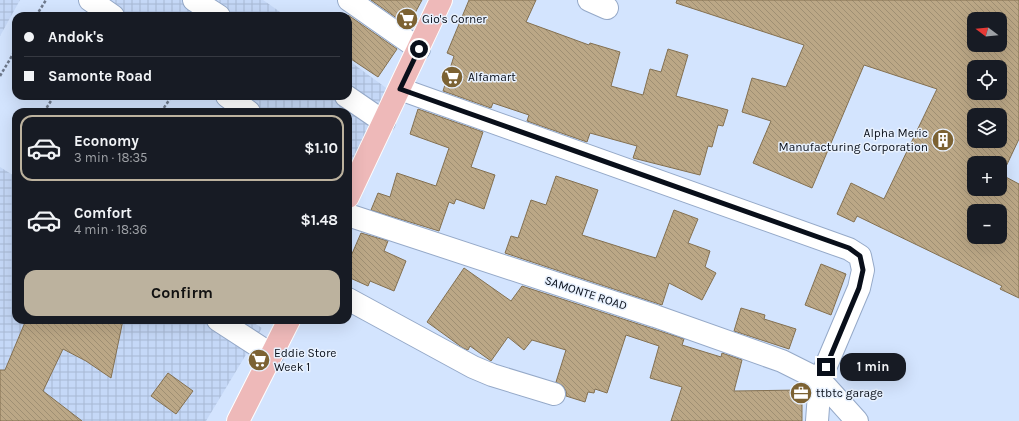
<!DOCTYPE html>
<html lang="en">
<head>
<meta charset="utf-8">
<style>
  body { margin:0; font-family:Karla,sans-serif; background:#242831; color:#f1f3f6; height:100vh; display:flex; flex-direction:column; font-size:15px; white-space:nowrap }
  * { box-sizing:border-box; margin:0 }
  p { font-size:13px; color:#9ea1a6 }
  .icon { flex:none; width:22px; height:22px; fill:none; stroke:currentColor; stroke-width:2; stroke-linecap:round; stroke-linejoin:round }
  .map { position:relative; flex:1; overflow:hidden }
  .side { position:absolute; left:12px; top:108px; width:340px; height:216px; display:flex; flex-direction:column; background:#171b24; border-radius:12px; box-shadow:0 4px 16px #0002 }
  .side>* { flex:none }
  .hud { position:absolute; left:12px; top:12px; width:340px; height:88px; border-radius:12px; box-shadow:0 4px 16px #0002; display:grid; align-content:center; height:88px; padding:0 12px; background:#171b24 }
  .needle { width:26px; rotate:286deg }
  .fabs { position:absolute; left:967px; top:12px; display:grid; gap:8px }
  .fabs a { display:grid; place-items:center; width:40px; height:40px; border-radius:8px; background:#171b24; box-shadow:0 4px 16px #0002; font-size:20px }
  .end { position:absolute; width:18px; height:18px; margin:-9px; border:5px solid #090f1a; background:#fff; box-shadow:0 0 0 2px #fff }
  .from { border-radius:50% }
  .bubble { position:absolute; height:28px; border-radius:12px; background:#171b24; box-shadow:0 4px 16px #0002; font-size:13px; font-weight:700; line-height:28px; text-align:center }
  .hud b { display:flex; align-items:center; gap:14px; height:38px; font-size:15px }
  .hud b+b { border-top:1px solid #363941 }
  .hud i { width:10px; height:10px; background:#f1f3f6 }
  ul { padding:7px 0 0; list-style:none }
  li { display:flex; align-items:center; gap:12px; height:66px; margin:0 8px 6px; padding:0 4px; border:2px solid transparent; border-radius:12px }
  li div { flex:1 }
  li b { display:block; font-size:15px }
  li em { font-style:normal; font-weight:700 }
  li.on { border-color:#bcb29e }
  li>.icon { width:36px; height:36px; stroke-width:1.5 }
  .cta { display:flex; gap:8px; margin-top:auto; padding:8px 12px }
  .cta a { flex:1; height:46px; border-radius:12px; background:#bcb29e; color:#111; font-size:16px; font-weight:700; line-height:46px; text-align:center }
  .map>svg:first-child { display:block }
</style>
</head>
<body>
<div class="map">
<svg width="1019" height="421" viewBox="0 0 1019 421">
  <defs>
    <pattern id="industrial-grid" width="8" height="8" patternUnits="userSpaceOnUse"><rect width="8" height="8" fill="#c5d8f7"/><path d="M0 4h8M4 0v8" fill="none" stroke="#a8b8d3"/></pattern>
    <pattern id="building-back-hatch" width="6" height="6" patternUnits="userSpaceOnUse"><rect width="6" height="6" fill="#bba786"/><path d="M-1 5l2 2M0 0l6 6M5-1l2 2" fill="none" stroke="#9f8f73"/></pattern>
  </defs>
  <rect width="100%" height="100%" fill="#d3e4fe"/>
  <g fill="url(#industrial-grid)">
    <polygon points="0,0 20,0 0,36"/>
    <polygon points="107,0 263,0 286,16 129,16"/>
    <polygon points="348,60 389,90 351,173 348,171 348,112 265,112 242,96 348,96"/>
    <polygon points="0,167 16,177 16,320 249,320 262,328 206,421 0,421"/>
  </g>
  <g fill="url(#building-back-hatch)" stroke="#837051" fill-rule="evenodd">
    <polygon points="371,0 422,0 408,26"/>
    <polygon points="469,0 536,0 526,22 589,45 590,43 620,52 611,86 643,95 650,69 661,72 668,49 688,55 676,96 728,110 723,126 718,125 712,147 708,146 700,175 633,158 637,146 590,133 587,142 527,121 529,115 493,103 491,108 443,91 454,56 447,53"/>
    <path d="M677,0H1019V139L1002,175L1019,184V298L1000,289L1002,286L857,216L854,222L837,214L851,183L884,199L937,89L864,65L812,188L753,163L771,121L742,112L752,78L786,87L804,45L676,3ZM974,19H1000V45H974ZM974,67H1000V93H974ZM974,115H1000V141H974ZM974,163H1000V189H974ZM974,211H1000V237H974Z"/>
    <polygon points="348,15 397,49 378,77 348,57"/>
    <polygon points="418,109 483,132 471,167 495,175 484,209 456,199 454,204 449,202 439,231 371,210 378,193 390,197 397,173 436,186 449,148 410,134"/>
    <polygon points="556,176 598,190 582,235 642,254 656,258 674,210 698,219 688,243 710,251 705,267 716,273 702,300 669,283 662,305 505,253 511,236 518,238 531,200 546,205"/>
    <polygon points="361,233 388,241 384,251 406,261 394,291 370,281 368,286 348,277 348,263"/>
    <polygon points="821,264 846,274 831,315 805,305"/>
    <polygon points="464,268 511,301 522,286 684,339 682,345 721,357 722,353 742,360 734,391 802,390 802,421 671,421 682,387 650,378 659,346 626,335 607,393 595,389 594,393 588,392 585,402 566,396 566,391 563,386 556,382 566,350 532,340 524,350 508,337 491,361 470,346 468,350 463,348 427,322"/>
    <polygon points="741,308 765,315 764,319 796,329 789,349 734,331"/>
    <polygon points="26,320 123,320 111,378 86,361 63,349 43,391 82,421 0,421 0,370 5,370"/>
    <polygon points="168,373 193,391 176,414 151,396"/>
  </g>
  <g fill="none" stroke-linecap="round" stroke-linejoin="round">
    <g stroke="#95a9c8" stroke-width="24">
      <g id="minor">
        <polyline points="90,0 113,16"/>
        <polyline points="194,0 219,16"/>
        <polyline points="349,0 419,49"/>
        <polyline points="589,0 607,8"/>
        <polyline points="400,89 849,249 860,256 863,270 859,288 820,380 817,421"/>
        <polyline points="227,96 249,112"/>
        <polyline points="346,96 384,122"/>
        <polyline points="348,215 655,316 782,361 820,380 857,421"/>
        <polyline points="348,299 473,367 492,375 554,394"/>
        <polyline points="218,320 272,355"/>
      </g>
    </g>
    <g stroke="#fff" stroke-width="24">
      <g id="major">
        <polyline points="348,197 441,0"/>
        <polyline points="238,421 289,320"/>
      </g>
    </g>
    <g stroke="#6e798c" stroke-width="2.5" stroke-dasharray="3 2" stroke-linecap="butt">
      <polyline points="36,16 46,0"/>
      <polyline points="0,76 16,49"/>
      <polyline points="44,112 54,96"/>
      <polyline points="161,112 172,96"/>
    </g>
    <use href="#minor" stroke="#fff" stroke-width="22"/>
    <use href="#major" stroke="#eeb9b9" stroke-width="22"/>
  </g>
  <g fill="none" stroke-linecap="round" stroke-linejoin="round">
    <polyline stroke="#090f1a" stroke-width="5" points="419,49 400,89 849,248 860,256 863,270 859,288 826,367"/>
  </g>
  <defs>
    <g id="supermarket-disc" transform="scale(1.15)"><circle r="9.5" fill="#7c6233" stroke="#e8f1fe"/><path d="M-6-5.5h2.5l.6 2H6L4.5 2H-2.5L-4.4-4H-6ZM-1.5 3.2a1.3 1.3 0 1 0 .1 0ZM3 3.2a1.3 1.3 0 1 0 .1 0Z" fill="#fff"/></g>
    <g id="building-disc" transform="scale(1.15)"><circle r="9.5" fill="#7c6233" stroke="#e8f1fe"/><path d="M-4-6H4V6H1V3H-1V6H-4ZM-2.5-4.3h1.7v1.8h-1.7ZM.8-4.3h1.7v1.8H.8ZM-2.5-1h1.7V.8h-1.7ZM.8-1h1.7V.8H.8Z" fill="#fff"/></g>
    <g id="office-disc" transform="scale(1.15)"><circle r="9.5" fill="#7c6233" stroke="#e8f1fe"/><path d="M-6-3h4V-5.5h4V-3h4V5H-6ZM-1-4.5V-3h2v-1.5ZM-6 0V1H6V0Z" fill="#fff"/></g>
  </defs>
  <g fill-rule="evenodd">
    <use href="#supermarket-disc" x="407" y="19"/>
    <use href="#supermarket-disc" x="452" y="77"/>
    <use href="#building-disc" x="943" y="140"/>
    <use href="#supermarket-disc" x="259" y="360"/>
    <use href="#office-disc" x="801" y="393"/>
  </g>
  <g text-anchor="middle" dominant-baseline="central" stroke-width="3" stroke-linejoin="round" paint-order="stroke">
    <g font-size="12" fill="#090f1a" stroke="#e8f1fe" text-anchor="start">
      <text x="422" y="19">Gio's Corner</text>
      <text x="468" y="77">Alfamart</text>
      <text x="928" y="133" text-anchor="end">Alpha Meric<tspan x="928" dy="14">Manufacturing Corporation</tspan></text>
      <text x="274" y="353">Eddie Store<tspan x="274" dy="14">Week 1</tspan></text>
      <text x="816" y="393">ttbtc garage</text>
    </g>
    <g font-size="12" fill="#090f1a" stroke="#e8f1fe">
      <text transform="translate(586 293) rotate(18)">SAMONTE ROAD</text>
    </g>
  </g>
</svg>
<div class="fabs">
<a><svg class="needle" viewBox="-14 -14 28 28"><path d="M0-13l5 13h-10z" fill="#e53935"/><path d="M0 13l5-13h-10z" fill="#9ea1a6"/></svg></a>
<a><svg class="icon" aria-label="locate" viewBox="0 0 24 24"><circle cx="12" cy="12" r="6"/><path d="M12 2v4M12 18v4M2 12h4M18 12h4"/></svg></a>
<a><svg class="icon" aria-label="layers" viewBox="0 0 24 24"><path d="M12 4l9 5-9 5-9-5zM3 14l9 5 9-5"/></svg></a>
<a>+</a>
<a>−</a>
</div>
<i class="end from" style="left:419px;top:49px"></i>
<i class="end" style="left:826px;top:367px"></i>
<div class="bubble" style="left:840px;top:353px;width:66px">1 min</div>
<div class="hud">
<b><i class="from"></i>Andok's</b>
<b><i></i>Samonte Road</b>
</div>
<section class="side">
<ul>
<li class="on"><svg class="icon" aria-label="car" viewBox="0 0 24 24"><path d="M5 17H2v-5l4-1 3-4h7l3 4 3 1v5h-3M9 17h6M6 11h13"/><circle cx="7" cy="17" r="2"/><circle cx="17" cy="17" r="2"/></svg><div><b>Economy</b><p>3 min · 18:35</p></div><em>$1.10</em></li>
<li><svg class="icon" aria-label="car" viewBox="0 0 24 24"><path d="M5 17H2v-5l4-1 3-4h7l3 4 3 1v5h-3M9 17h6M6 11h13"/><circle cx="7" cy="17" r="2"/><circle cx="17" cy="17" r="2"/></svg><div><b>Comfort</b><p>4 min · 18:36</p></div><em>$1.48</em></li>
</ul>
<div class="cta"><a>Confirm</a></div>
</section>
</div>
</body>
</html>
